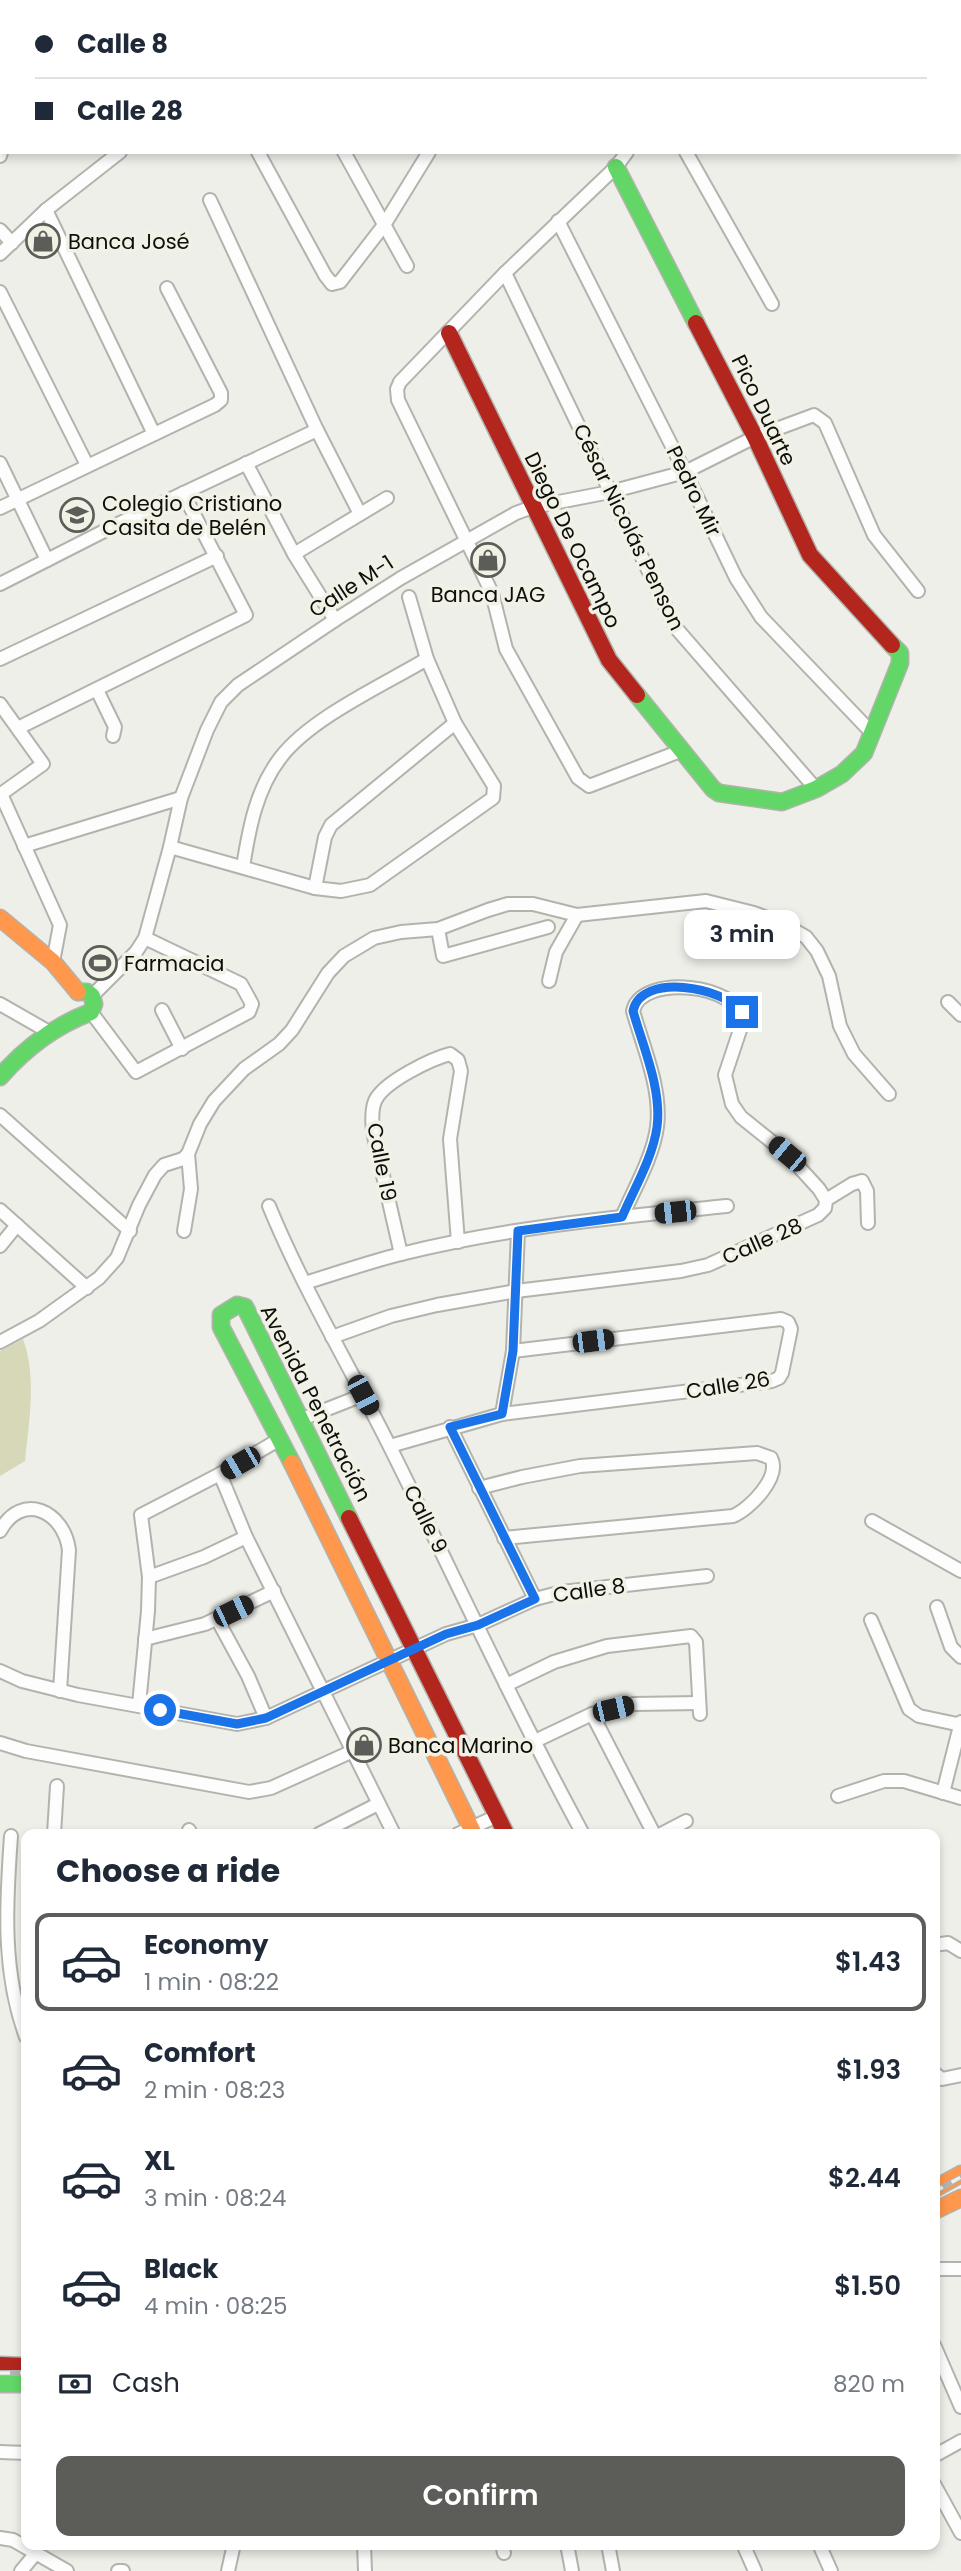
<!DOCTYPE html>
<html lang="en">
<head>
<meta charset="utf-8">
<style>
  body { margin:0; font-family:Poppins,sans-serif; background:#f2f2f3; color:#1f2937; height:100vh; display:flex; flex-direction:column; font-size:26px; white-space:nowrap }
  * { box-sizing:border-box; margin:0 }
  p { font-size:23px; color:#747a83 }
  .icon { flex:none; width:38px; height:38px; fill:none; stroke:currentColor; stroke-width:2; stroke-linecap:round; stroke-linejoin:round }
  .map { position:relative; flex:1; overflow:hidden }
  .drawer { position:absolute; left:21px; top:1829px; width:919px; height:721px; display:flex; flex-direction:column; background:#fff; border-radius:14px; box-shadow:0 4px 10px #0003 }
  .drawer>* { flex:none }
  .top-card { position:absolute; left:0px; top:0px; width:962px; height:154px; box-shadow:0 4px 10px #0003; display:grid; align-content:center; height:154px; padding:0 35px; background:#fff }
  .end { position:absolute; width:32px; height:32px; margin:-16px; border:9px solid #1a73e8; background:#fff; box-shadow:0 0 0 4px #fff }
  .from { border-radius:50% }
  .bubble { position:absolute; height:49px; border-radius:14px; background:#fff; box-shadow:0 4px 10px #0003; font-size:23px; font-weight:600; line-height:49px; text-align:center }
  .car { position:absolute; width:21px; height:42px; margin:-21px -10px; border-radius:9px; box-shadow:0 0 5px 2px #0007; background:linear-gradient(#222 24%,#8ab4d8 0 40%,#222 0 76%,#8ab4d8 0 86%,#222 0) }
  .top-card b { display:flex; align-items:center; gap:24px; height:66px; font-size:26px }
  .top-card b+b { border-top:2px solid #e0e1e3 }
  .top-card i { width:18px; height:18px; background:#1f2937 }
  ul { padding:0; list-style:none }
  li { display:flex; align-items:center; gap:21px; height:98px; margin:0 14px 10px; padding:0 21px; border:4px solid transparent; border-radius:14px }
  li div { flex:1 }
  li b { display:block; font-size:26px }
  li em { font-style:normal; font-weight:600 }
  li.selected { border-color:#5c5d58 }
  li>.icon { width:63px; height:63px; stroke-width:1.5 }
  h2 { padding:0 35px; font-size:32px; line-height:84px }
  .pay { display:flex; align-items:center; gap:18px; height:77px; padding:0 35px; font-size:26px }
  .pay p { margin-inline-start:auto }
  .cta { display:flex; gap:14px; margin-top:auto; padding:14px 35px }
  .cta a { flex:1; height:80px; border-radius:14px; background:#5c5d58; color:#fff; font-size:28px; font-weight:600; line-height:80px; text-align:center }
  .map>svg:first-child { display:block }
</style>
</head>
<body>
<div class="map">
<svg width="961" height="2571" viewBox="0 0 961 2571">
  <rect width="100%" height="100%" fill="#eeefe8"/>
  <path fill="#d7d8b8" d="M23,1339C37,1377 29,1421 25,1461L0,1476V1351Z"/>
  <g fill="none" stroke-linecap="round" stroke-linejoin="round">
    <g stroke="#b3b3ae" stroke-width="16">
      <g id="street">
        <polyline points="541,0 543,2"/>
        <polyline points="835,0 836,2"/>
        <polyline points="245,2 245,0"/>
        <polyline points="419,2 426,0"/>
        <polyline points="961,27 961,26"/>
        <polyline points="0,86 2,87"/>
        <polyline points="258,152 325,275 332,284 340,282 384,225 429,152"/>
        <polyline points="344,152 407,266"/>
        <polyline points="627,152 616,167 505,273 400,382 397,389 398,400 492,593 506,649 578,778 589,786 683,750"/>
        <polyline points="686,152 772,304"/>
        <polyline points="0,156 2,149"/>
        <polyline points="210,200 317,430 360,514"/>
        <polyline points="46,210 154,434"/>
        <polyline points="558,221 685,472 736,578 761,617 872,733"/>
        <polyline points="0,230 12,243"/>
        <polyline points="0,254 46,210 120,152"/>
        <polyline points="505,273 676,628 816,789"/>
        <polyline points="0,292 87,465"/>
        <polyline points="0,463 47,560"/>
        <polyline points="246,463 294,554 335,620"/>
        <polyline points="0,508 215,405 221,400 221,393 167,288"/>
        <polyline points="294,554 387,498"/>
        <polyline points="0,584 118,524 317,430"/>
        <polyline points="0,659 217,556"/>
        <polyline points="97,690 115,727 113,736"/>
        <polyline points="0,704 43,764 1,794 60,925 53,962"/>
        <polyline points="18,728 246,615 183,493"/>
        <polyline points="24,846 181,798"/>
        <polyline points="170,847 315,888 341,891 370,885 493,798 494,786 455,723 427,659 409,597"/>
        <path d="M243,867C249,829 256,789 281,757C311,718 383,685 427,659"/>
        <polyline points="315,888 325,837 331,825 455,723"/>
        <polyline points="438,929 443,956 548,927"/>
        <polyline points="549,981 556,952 577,915"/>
        <polyline points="92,996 136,952 145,938 170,847 181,798 207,730 221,702 238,685 335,620 401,578 516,513 533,507 610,492 685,472 755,437 814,415 825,423 874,535 918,591"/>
        <polyline points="948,1002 961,1015"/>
        <polyline points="0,1004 49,1032"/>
        <polyline points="162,1010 182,1049"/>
        <polyline points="91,1012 136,1072 249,1012 252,1004 241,984 145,938"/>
        <polyline points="0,1115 130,1231"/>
        <polyline points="826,1200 852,1184 862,1181 867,1191 868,1223"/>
        <path d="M269,1206C304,1291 352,1370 393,1453C456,1580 515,1709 583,1834"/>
        <polyline points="0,1210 87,1288"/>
        <polyline points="184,1231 191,1189 188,1154"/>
        <polyline points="0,1246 17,1225"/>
        <path d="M401,1254L373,1132C372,1122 371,1108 376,1099C386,1081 431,1059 450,1054L458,1060L461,1071L450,1139L458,1242"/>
        <path d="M305,1283C337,1273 369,1262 401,1254C508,1227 618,1217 727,1206"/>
        <path d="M332,1337L391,1316L437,1305L516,1291L681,1271L708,1265L818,1215L825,1208L826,1200L819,1189L787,1154L741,1117L732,1104L725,1075L743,1021C740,984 641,973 633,1011C643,1047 662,1089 657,1127C653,1157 634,1189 622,1217"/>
        <polyline points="0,1342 39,1321 99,1278 117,1258 139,1205 155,1175 164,1165 183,1159 188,1154 200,1124 214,1101 244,1069 279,1044 292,1030 328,973 344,956 374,938 401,932 438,929 488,910 508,904 533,904 577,915 706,901 754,913 783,924 806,937 817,951 829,976 840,1026 854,1054 889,1094"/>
        <polyline points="502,1414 513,1351 518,1231"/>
        <polyline points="302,1419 363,1395"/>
        <polyline points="450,1427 535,1599"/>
        <polyline points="390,1446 502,1414 772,1381 779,1378 782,1373 791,1329 788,1322 781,1319 513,1351"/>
        <polyline points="220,1474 246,1537 394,1834"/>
        <path d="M479,1488L522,1477L580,1466L757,1453L771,1458C781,1477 750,1509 733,1516L504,1538"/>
        <polyline points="872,1521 961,1571"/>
        <path d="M0,1531C22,1491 64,1511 69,1550L60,1691"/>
        <polyline points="149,1577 204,1557 246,1537"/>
        <polyline points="937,1607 951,1647 961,1657"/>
        <polyline points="217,1619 248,1676 266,1718"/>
        <polyline points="871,1620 909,1709 919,1716 961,1725"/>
        <polyline points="145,1639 205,1624 274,1591"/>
        <polyline points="0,1671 22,1681 78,1695 237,1724 266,1718 446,1634 478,1625 535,1599 562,1592 707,1576"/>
        <polyline points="506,1685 554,1662 607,1646 691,1636 696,1642 700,1714"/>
        <polyline points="139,1705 148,1611 149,1577 141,1515 220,1474 280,1439"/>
        <polyline points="592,1714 654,1834"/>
        <polyline points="535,1741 592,1714 634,1704 699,1703"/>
        <polyline points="0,1743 26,1751 249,1792 271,1788 353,1751"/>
        <polyline points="943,1793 961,1722"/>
        <polyline points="838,1796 884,1781 904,1781 961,1798"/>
        <polyline points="189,1830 191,1834"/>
        <polyline points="54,1834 57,1786"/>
        <polyline points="319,1834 378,1804"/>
        <polyline points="458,1834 497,1816"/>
        <polyline points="661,1834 686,1821"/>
        <path d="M11,1836C6,1905 2,1972 26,2037"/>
        <polyline points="934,1945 948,1943 961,1951"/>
        <polyline points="934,2073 942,2079 961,2075"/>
        <polyline points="934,2269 961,2269"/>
        <polyline points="934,2345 961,2407"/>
        <polyline points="0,2452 26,2453"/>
        <polyline points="934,2456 961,2441"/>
        <polyline points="934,2484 961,2533"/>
        <polyline points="0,2538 13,2540 67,2571"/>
        <polyline points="364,2544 365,2571"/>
        <polyline points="502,2544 504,2553"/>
        <polyline points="567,2544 572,2571"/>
        <polyline points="608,2544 613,2571"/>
        <polyline points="743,2544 755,2571"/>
        <polyline points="819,2544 831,2571"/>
        <polyline points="21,2571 36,2553"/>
        <polyline points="118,2571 123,2571"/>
        <polyline points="228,2571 234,2544"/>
      </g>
    </g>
    <g stroke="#b3b3ae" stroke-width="19">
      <g id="fast">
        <polyline points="616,167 696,323"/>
        <polyline points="637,695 713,789 719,793 782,802 816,789 842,774 864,753 900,663 900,653 892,645"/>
        <path d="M0,1077C26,1047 54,1026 91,1012L94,1004L92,996L87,992H78"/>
        <polyline points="292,1463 221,1327 221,1315 237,1305 245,1307 349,1518"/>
        <polyline points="0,2384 26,2384"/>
      </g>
    </g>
    <g stroke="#b3b3ae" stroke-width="19">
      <g id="slow">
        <polyline points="0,918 53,962 78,992"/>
        <polyline points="292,1463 474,1834"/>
        <polyline points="934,2189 961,2174"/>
        <polyline points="934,2211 961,2198"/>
      </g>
    </g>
    <g stroke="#b3b3ae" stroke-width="19">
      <g id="jam">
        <polyline points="696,323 755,437 810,555 892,645"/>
        <polyline points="449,333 609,660 637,695"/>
        <polyline points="349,1518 506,1834"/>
        <polyline points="0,2365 26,2366"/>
      </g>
    </g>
    <use href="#street" stroke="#fcfdfc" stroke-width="12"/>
    <use href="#fast" stroke="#63d668" stroke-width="16"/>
    <use href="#slow" stroke="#ff974d" stroke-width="16"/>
    <use href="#jam" stroke="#b3261e" stroke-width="16"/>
    <g stroke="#b2b3b2" stroke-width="6">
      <g id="rail">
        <polyline points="934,2192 961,2177"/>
        <polyline points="0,2373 26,2373"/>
      </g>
    </g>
    <use href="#rail" stroke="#f1f2e5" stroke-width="3.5" stroke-dasharray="10" stroke-linecap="butt"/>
  </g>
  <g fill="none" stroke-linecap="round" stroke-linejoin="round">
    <path stroke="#1a73e8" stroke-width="9" d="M160,1710L237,1724L266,1718L446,1634L478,1625L535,1599L450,1427L502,1414L513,1351L518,1231L622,1217C634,1189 653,1157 657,1127C662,1089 643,1047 633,1011C641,972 724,987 742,1012"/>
  </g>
  <defs>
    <g id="shop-ring" transform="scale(1.75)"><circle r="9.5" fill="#f1f2e5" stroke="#5c5d58" stroke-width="1.5"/><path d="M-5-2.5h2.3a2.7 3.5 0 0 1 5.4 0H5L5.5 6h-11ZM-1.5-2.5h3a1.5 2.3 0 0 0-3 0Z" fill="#5c5d58"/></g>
    <g id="school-ring" transform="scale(1.75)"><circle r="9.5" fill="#f1f2e5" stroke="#5c5d58" stroke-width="1.5"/><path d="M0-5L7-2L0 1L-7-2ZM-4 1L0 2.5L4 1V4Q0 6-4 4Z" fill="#5c5d58"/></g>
    <g id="stadium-ring" transform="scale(1.75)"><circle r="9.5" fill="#f1f2e5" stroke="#5c5d58" stroke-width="1.5"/><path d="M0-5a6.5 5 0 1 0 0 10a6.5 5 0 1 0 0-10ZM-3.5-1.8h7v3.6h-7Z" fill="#5c5d58"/></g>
  </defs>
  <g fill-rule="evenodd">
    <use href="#shop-ring" x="43" y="241"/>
    <use href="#school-ring" x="77" y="515"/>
    <use href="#shop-ring" x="488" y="560"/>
    <use href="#stadium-ring" x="100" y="963"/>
    <use href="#shop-ring" x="364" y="1745"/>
  </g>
  <g text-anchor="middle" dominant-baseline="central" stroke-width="7" stroke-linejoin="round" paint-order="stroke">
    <g font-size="21" fill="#0e0e0a" stroke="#f1f2e5" text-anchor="start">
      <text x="68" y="241">Banca José</text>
      <text x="102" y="503">Colegio Cristiano<tspan x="102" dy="24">Casita de Belén</tspan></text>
      <text x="488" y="594" text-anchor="middle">Banca JAG</text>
      <text x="124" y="963">Farmacia</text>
      <text x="388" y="1745">Banca Marino</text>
    </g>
    <g font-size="21" fill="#0e0e0a" stroke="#f1f2e5">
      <text transform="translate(764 410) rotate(64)">Pico Duarte</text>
      <text transform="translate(694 491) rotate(64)">Pedro Mir</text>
      <text transform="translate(629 527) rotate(64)">César Nicolás Penson</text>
      <text transform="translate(573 540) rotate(64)">Diego De Ocampo</text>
      <text transform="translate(351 586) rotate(-33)">Calle M-1</text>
      <text transform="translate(382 1162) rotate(79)">Calle 19</text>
      <text transform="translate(762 1241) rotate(-24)">Calle 28</text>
      <text transform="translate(728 1385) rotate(-9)">Calle 26</text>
      <text transform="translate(316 1403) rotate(63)">Avenida Penetración</text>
      <text transform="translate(426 1519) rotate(64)">Calle 9</text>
      <text transform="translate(589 1590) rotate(-8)">Calle 8</text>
    </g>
  </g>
</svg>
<i class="end from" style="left:160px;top:1710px"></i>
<i class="end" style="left:742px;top:1012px"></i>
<div class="bubble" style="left:684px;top:910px;width:116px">3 min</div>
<i class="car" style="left:787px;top:1154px;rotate:310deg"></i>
<i class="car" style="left:675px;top:1212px;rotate:264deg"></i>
<i class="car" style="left:593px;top:1341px;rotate:83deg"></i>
<i class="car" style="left:363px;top:1395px;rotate:152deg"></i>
<i class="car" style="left:240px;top:1463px;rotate:240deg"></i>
<i class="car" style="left:233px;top:1611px;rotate:64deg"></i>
<i class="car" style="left:613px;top:1709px;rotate:77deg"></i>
<div class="top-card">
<b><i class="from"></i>Calle 8</b>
<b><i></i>Calle 28</b>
</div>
<section class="drawer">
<h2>Choose a ride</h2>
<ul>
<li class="selected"><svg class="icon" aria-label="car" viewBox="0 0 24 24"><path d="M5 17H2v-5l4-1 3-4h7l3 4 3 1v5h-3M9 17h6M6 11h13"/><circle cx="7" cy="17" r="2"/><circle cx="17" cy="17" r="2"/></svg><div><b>Economy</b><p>1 min · 08:22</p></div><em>$1.43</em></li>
<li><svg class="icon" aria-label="car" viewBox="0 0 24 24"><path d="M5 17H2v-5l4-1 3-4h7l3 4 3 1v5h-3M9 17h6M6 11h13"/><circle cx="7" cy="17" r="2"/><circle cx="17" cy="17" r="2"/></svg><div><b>Comfort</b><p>2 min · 08:23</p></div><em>$1.93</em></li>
<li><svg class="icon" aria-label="car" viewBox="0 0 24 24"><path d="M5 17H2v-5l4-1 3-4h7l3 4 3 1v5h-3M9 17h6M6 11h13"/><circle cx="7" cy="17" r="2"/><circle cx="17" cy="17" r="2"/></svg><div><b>XL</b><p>3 min · 08:24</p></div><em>$2.44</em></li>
<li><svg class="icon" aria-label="car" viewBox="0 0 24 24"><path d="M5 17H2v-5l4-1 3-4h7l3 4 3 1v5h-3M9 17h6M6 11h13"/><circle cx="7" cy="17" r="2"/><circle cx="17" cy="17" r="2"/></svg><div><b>Black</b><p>4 min · 08:25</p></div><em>$1.50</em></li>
</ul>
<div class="pay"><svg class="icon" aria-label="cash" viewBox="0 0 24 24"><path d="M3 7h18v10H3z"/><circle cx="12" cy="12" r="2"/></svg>Cash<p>820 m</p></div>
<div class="cta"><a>Confirm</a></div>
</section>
</div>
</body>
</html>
